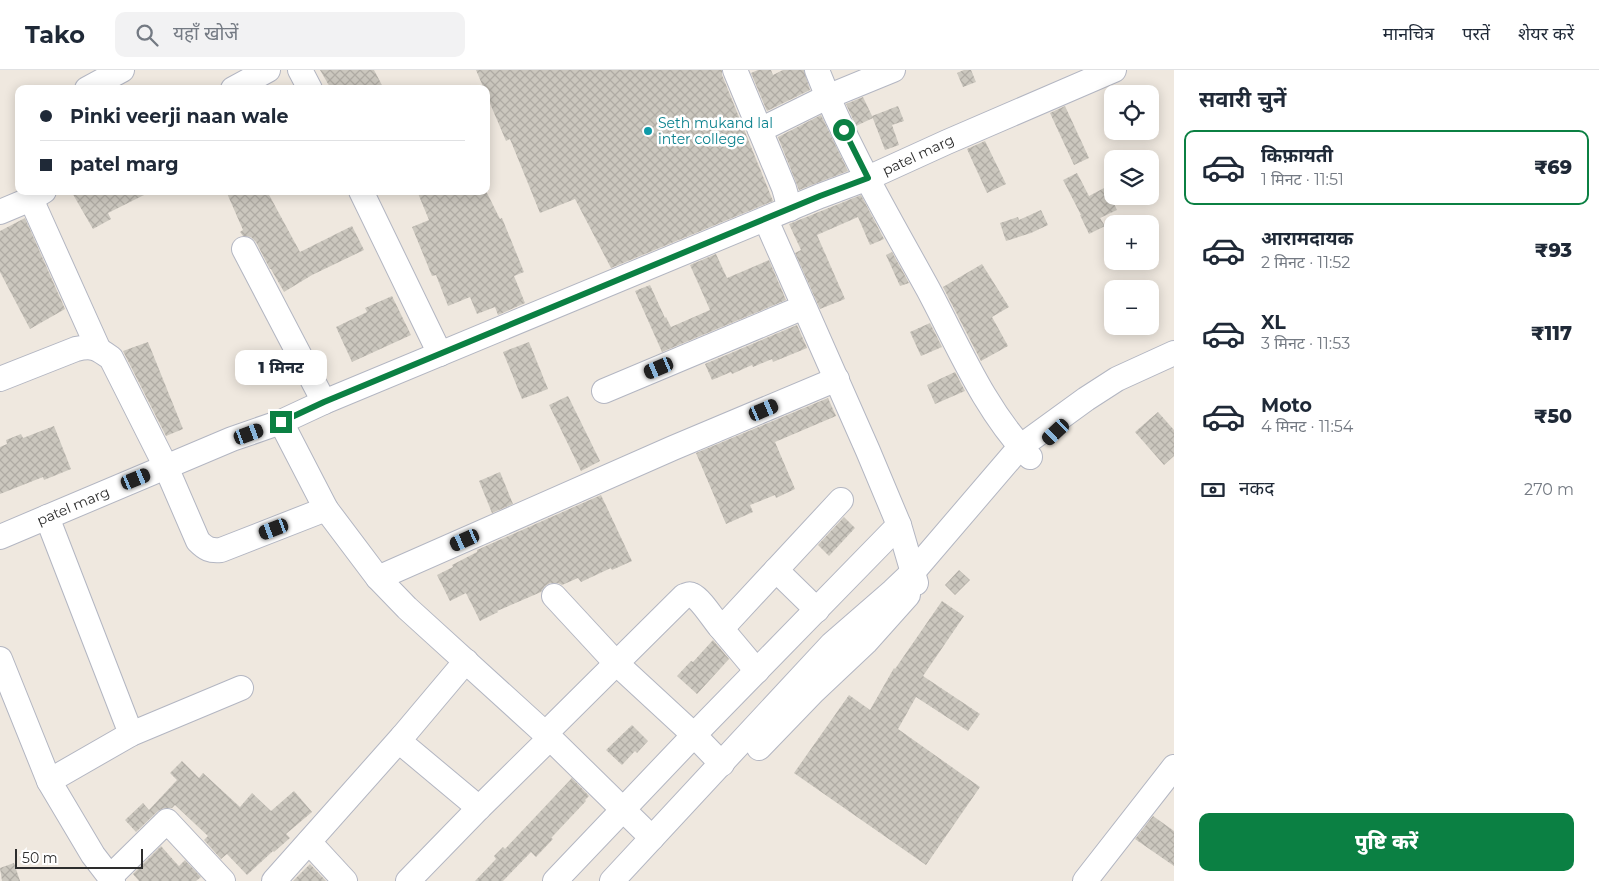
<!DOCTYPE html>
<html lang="hi">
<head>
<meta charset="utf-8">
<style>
  body { margin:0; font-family:Montserrat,"Noto Sans Devanagari",sans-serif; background:#f2f2f3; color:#1f2937; height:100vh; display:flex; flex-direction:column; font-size:19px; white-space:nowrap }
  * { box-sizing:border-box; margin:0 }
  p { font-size:16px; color:#747a83 }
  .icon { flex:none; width:28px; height:28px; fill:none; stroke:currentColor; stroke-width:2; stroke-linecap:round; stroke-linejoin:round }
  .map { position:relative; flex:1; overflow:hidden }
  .sheet { display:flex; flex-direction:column; background:#fff; width:425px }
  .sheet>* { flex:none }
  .hud { position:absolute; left:15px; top:15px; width:475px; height:110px; border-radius:10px; box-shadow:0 2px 12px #0003; display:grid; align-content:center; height:110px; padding:0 25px; background:#fff }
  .buttons { position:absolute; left:1104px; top:15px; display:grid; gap:10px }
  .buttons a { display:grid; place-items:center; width:55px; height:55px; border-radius:10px; background:#fff; box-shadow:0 2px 12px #0003; font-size:25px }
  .scale { position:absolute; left:15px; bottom:12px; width:128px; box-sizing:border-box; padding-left:5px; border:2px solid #2d2d2d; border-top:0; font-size:14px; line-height:18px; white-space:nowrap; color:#2d2d2d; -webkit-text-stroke:4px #fff; paint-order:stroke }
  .end { position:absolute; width:22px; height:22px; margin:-11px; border:6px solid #0b8043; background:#fff; box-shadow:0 0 0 2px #fff }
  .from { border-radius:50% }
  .bubble { position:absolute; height:35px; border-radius:10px; background:#fff; box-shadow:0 2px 12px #0003; font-size:16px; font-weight:800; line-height:35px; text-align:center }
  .car { position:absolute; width:15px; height:30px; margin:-15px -8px; border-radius:6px; box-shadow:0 0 4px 1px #0007; background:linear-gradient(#222 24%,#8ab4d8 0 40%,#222 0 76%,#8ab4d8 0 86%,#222 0) }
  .hud b { display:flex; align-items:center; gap:18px; height:48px; font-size:19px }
  .hud b+b { border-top:1px solid #e0e1e3 }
  .hud i { width:12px; height:12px; background:#1f2937 }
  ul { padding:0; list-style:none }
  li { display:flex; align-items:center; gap:15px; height:75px; margin:0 10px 8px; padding:0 15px; border:2px solid transparent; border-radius:10px }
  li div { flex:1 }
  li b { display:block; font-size:19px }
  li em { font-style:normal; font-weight:800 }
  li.selected { border-color:#0b8043 }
  li>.icon { width:45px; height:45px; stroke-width:1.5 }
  h2 { padding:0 25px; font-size:22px; line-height:60px }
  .pay { display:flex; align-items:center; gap:12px; height:55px; padding:0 25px; font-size:19px }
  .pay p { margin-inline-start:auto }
  .primary-button { display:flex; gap:10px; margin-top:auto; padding:10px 25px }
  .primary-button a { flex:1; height:58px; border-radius:10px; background:#0b8043; color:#fff; font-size:20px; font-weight:800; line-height:58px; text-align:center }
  header { display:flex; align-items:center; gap:30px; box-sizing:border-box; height:70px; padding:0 25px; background:#fff; border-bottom:1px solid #e0e1e3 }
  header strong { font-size:24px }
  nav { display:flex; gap:28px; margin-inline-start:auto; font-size:18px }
  .search { width:350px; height:45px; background:#f2f2f3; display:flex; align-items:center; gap:12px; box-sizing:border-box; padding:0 18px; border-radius:10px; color:#747a83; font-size:19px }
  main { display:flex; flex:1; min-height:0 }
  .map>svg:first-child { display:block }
</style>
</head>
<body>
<header>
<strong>Tako</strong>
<div class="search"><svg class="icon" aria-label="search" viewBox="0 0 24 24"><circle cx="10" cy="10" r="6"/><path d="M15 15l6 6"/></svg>यहाँ खोजें</div>
<nav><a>मानचित्र</a><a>परतें</a><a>शेयर करें</a></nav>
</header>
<main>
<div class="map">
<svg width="1174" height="811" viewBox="0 0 1174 811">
  <defs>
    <pattern id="building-cross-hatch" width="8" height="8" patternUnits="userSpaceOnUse" patternTransform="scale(1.25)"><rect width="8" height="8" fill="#cbc7be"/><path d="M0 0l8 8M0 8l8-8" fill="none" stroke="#afaba4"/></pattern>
  </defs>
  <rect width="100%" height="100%" fill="#efe8df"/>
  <g fill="url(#building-cross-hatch)">
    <polygon points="320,0 374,0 384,19 331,19"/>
    <polygon points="476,0 722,0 722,5 773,131 611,198 575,129 540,143 510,69 506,71 486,24 486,19 484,19"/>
    <polygon points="758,0 771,0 773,5 783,0 804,0 810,20 767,41 751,3"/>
    <polygon points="964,0 971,0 976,12 963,17 957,3"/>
    <polygon points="863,27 873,48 856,56 846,34"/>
    <polygon points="898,36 904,51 892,55 899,75 885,80 872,46"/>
    <polygon points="1065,36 1089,88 1074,95 1050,43"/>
    <polygon points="821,45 848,101 799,120 778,67"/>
    <polygon points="985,71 1006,114 987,123 967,79"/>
    <polygon points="1077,103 1089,126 1106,117 1117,140 1100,148 1105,156 1089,164 1080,145 1081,145 1063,110"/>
    <polygon points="71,121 152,121 108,143 111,149 93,159"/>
    <polygon points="226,121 267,121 300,182 352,156 364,180 312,205 284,222 271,199 270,199 256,172 251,167 243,166 240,162 243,160"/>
    <polygon points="417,121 486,121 500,149 502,148 524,202 514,206 525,233 498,245 495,237 477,244 470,227 448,236 436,205 432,206 412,157 429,150"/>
    <polygon points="861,125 884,169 870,175 858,147 817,165 845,229 820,239 795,183 801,180 789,154"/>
    <polygon points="1041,140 1048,155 1031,163 1006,171 1000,153 1018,147 1019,150"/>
    <polygon points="25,148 65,239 30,259 0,202 0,161"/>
    <polygon points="892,182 909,213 900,216 886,185"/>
    <polygon points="716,184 727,208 769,190 786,230 662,282 635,221 650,215 665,248 666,247 671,257 710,240 690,195"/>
    <polygon points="982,194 1009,237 992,247 1008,276 981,291 943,217"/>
    <polygon points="392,226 411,265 352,292 336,257 367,242 365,238"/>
    <polygon points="930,253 942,277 921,286 910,262"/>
    <polygon points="797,255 807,278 773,292 772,289 753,297 752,295 732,304 731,302 712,310 705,294"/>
    <polygon points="148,272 183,359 166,366 123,281"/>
    <polygon points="529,272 548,319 522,329 503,282"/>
    <polygon points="955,302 965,321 935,334 927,315"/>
    <polygon points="568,326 600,391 581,401 549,335"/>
    <polygon points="828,328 836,346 775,372 795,419 776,428 775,425 750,435 753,442 726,454 696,383"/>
    <polygon points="1158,342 1174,360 1174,386 1164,395 1135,362"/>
    <polygon points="54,356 71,399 44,410 43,407 0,424 0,377 7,374 6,370 21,364 23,368"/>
    <polygon points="500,402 513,434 492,443 479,411"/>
    <polygon points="601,425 632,491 612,500 611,498 581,512 578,508 562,515 558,513 550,513 545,516 541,522 497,541 498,542 480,551 466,523 450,531 437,505 453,497 452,495 477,482 477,480"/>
    <polygon points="844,447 855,458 829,486 818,475"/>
    <polygon points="959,500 970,510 955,525 945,515"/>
    <polygon points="942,531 964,546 923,606 980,644 968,661 916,627 898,659 980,717 926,795 794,703 849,625 870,640 894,598 895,599"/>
    <polygon points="713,570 729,589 697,624 677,606 691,591 693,592"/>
    <polygon points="632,655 648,671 637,683 635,681 622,695 606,680"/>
    <polygon points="182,691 199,708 203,703 240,737 252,723 271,741 294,721 312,742 286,764 290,768 274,782 273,781 247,805 227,784 221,789 204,770 208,766 175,735 172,738 164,738 158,741 136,762 125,750 143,733 149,740 177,710 170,703"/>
    <polygon points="572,708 589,726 585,730 586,731 551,768 553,769 536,787 531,782 503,811 475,811 496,789 494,786 503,777 505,779"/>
    <polygon points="1153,746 1174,761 1174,796 1135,769"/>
    <polygon points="161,776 176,793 179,796 185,790 201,807 196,811 139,811 133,804"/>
    <polygon points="14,793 20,811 2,811 0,798"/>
    <polygon points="310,794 326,811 293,811"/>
  </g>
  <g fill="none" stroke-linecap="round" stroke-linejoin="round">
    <g stroke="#b3b6c2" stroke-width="26">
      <g id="minor">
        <polyline points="300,0 310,19"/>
        <polyline points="735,0 784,118 790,139"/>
        <path d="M817,0C846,76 889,148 928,219C959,277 984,339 1030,387"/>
        <polyline points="87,19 122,0"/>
        <polyline points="233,19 268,0"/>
        <polyline points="760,60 827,27 893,0"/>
        <polyline points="361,121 440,284"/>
        <polyline points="31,129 98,278"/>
        <polyline points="0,142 31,129 44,121"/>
        <polyline points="766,150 868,381 899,455 916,513"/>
        <polyline points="244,179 324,332"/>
        <path d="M0,309L76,279C93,275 97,278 111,288L166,397L198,471C206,479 210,481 221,480L326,439"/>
        <polyline points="604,321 804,237"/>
        <polyline points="281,352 326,439 378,508 407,538 550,668 652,768"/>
        <polyline points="47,447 131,664"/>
        <polyline points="0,467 232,369 281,352 324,332 820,126 868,108 947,72 1114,0"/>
        <polyline points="776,500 817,540"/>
        <polyline points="378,508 673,378 837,309"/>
        <polyline points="554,526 616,593 694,665 722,694"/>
        <polyline points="720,557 757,601"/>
        <polyline points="0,589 49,711 93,785 113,811"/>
        <polyline points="466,591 402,667 402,672 406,677 479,738"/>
        <path d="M545,664L684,526C688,525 689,523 692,525C701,529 713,549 720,557L725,555L841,430"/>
        <polyline points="759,678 814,621 866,572 908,525"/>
        <polyline points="49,711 131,664 241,618"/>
        <polyline points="309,772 345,811"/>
        <polyline points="110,807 167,751 223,811"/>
        <polyline points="274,811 402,667"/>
        <polyline points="408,811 479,738 550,668"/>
        <polyline points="555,811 694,665 899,455"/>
        <polyline points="612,811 832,574 893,521 913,502 1020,377 1086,329 1117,309 1174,283"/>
        <polyline points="1085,811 1174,697"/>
      </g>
    </g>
    <use href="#minor" stroke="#fff" stroke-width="24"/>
  </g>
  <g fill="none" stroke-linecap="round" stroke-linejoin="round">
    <polyline stroke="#0b8043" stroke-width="6" points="281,352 324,332 820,126 868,108 844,60"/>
  </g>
  <circle fill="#0f9aa8" stroke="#fff" stroke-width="2" cx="648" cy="61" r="5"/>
  <g text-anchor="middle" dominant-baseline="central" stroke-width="5" stroke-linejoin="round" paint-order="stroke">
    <g font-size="14" fill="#0d838f" stroke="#fff" text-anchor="start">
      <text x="658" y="53">Seth mukand lal<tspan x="658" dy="16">inter college</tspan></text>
    </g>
    <g font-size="14" fill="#2d2d2d" stroke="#fff">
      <text transform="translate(918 85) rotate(-25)">patel marg</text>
      <text transform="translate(73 436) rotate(-23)">patel marg</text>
    </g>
  </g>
</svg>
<div class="buttons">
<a><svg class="icon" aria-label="locate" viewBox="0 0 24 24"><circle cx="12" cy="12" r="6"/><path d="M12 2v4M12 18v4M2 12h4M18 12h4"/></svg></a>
<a><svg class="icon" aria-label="layers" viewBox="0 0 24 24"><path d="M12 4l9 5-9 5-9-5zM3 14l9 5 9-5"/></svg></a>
<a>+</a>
<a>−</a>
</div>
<div class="scale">50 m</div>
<i class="end from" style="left:844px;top:60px"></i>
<i class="end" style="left:281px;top:352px"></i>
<div class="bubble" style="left:235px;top:280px;width:92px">1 मिनट</div>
<i class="car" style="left:659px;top:298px;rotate:247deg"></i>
<i class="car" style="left:764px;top:340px;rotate:67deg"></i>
<i class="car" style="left:1056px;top:362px;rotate:227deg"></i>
<i class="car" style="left:249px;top:364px;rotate:70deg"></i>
<i class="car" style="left:136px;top:409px;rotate:68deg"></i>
<i class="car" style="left:274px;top:459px;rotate:249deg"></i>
<i class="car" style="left:465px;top:470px;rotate:246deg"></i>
<div class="hud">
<b><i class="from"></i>Pinki veerji naan wale</b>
<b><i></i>patel marg</b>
</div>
</div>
<section class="sheet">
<h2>सवारी चुनें</h2>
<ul>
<li class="selected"><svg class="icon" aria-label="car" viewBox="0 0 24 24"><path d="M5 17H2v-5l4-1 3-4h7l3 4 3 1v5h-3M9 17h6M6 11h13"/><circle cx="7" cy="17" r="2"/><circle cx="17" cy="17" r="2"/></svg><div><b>किफ़ायती</b><p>1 मिनट · 11:51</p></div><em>₹69</em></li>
<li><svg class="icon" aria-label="car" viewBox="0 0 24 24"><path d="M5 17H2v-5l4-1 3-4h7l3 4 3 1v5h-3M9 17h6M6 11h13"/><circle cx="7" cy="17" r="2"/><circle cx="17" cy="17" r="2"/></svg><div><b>आरामदायक</b><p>2 मिनट · 11:52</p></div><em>₹93</em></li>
<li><svg class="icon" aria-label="car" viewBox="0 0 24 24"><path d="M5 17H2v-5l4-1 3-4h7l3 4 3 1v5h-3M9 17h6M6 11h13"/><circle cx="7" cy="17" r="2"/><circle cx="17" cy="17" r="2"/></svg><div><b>XL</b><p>3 मिनट · 11:53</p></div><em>₹117</em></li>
<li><svg class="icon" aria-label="car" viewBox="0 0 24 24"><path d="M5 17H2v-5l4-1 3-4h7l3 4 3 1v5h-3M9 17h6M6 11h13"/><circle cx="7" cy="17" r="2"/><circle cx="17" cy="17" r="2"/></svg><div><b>Moto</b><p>4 मिनट · 11:54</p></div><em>₹50</em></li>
</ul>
<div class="pay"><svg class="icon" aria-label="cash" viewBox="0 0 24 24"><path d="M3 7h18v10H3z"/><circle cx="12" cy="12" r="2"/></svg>नकद<p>270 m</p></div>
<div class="primary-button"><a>पुष्टि करें</a></div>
</section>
</main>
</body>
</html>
